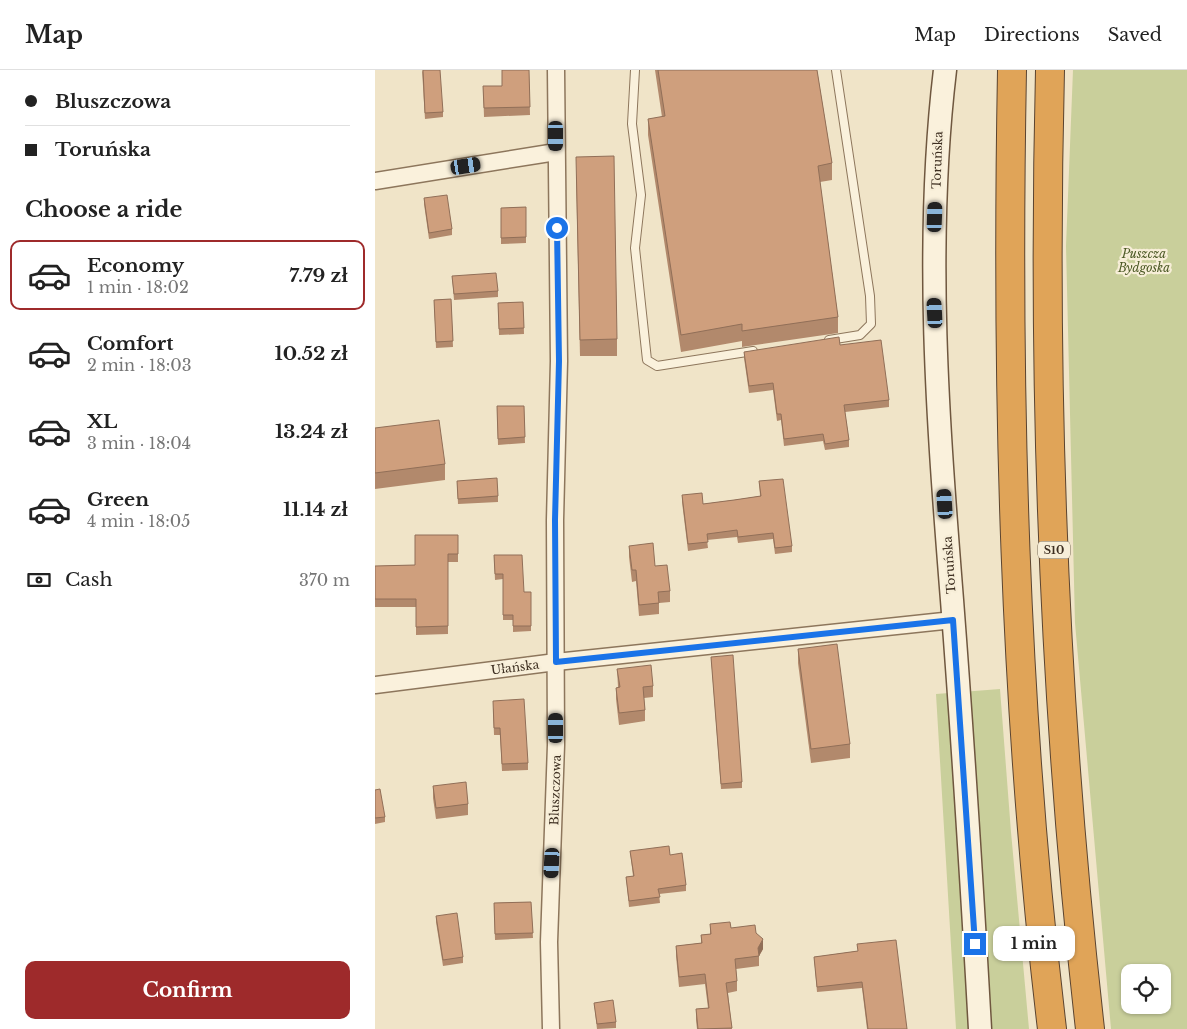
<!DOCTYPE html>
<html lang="en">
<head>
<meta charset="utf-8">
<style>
  body { margin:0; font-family:"Libre Baskerville",serif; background:#f2f2f2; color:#222; height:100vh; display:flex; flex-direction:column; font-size:19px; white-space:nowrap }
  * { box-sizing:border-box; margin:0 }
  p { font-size:16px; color:#767676 }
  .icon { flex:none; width:28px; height:28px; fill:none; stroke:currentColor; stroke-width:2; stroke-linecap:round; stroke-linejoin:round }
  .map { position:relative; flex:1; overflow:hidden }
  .details { display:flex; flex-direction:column; background:#fff; width:375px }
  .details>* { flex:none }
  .banner { display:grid; align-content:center; height:110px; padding:0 25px; background:#fff }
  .buttons { position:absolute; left:746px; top:894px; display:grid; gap:10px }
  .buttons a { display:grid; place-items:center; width:50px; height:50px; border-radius:10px; background:#fff; box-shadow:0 1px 4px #0004; font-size:25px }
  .end { position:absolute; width:22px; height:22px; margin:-11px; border:6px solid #1a73e8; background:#fff; box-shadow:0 0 0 2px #fff }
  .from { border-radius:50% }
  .bubble { position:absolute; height:35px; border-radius:10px; background:#fff; box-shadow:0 1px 4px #0004; font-size:16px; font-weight:700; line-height:35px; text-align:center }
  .car { position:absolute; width:15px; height:30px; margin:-15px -8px; border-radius:6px; box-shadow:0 0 4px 1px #0007; background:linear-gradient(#222 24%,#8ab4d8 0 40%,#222 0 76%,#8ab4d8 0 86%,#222 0) }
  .banner b { display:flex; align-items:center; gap:18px; height:48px; font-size:19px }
  .banner b+b { border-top:1px solid #e0e0e0 }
  .banner i { width:12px; height:12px; background:#222 }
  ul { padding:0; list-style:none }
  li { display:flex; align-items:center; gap:15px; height:70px; margin:0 10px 8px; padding:0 15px; border:2px solid transparent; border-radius:10px }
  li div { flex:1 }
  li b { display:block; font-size:19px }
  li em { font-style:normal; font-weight:700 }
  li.current { border-color:#9e2a2b }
  li>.icon { width:45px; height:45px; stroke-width:1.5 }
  h2 { padding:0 25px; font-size:22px; line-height:60px }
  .pay { display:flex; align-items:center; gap:12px; height:55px; padding:0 25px; font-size:19px }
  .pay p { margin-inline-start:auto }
  .button { display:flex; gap:10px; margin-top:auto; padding:10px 25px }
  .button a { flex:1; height:58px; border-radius:10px; background:#9e2a2b; color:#fff; font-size:20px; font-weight:700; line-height:58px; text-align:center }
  header { display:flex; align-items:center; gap:30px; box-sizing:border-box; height:70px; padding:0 25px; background:#fff; border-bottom:1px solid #e0e0e0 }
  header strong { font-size:24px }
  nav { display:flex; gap:28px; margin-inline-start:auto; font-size:18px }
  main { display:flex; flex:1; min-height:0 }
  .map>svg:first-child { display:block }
</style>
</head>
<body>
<header>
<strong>Map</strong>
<nav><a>Map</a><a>Directions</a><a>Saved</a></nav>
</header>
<main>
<section class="details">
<div class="banner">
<b><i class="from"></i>Bluszczowa</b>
<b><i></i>Toruńska</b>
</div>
<h2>Choose a ride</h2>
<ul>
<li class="current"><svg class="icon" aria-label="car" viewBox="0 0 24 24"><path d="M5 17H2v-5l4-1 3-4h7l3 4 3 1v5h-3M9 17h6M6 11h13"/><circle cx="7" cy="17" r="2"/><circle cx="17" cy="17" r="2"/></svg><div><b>Economy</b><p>1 min · 18:02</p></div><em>7.79 zł</em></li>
<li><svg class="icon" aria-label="car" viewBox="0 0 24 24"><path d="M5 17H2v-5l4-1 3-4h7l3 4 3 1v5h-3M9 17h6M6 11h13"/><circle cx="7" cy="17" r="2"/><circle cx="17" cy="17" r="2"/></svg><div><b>Comfort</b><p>2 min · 18:03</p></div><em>10.52 zł</em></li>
<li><svg class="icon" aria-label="car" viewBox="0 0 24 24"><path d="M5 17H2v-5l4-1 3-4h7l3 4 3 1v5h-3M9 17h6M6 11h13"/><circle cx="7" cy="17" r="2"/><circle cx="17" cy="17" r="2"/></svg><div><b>XL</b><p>3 min · 18:04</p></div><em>13.24 zł</em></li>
<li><svg class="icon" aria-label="car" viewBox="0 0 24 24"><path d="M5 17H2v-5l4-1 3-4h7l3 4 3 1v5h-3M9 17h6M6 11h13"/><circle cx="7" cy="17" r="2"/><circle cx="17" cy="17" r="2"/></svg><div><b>Green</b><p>4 min · 18:05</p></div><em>11.14 zł</em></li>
</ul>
<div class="pay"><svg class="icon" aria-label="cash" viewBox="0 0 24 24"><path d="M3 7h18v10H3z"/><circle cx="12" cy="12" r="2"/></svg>Cash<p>370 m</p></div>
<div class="button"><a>Confirm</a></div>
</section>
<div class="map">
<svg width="812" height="959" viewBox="0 0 812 959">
  <rect width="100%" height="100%" fill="#f0e4c8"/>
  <g fill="#c9cf9b" fill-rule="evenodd">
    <path d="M698,0H812V959H736L700,553L691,176ZM788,902V935H755V902Z"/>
    <polygon points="625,619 636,762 654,959 581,959 561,624"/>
  </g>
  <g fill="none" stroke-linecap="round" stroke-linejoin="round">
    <g stroke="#8d765c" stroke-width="10">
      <g id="lane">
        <polyline points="260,0 257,54 266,125 260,178 272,290 282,296 378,281"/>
        <polyline points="454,270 485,265 496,254 495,226 461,0"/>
      </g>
    </g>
    <g stroke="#8d765c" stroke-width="19">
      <g id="street">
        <polyline points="0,111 181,82"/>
        <polyline points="0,615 181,592 578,550"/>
        <polyline points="176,959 174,872 181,675 180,450 184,291 181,0"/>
      </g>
    </g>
    <g stroke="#6f573f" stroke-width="25">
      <path id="secondary" d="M570,0C549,176 563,354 577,530C588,673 597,816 605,959"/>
    </g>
    <g stroke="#5b4430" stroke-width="30">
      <g id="highway">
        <path d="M637,0C631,320 639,641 677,959"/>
        <path d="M675,0C667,320 679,641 715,959"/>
      </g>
    </g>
    <use href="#lane" stroke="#faf1dc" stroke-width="8"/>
    <use href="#street" stroke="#faf1dc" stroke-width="16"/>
    <use href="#secondary" stroke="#faf1dc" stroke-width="22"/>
    <use href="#highway" stroke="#e0a458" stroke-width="28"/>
  </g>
  <g fill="#b2896c">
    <polygon points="47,0 68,42 68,47 50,49"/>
    <polygon points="154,0 155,45 109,47 108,16 127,16"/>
    <polygon points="280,0 442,0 457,93 457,110 445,112 463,247 463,263 367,277 367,271 306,282 273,65 273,49 287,47"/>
    <polygon points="201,104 242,269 242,286 205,286"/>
    <polygon points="49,128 77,159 77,165 54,169 49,134"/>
    <polygon points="151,137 151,173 126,174 126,138"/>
    <polygon points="77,206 123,221 123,227 79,230"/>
    <polygon points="76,229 78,277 61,278 59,230"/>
    <polygon points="148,232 149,264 124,265 123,233"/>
    <polygon points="465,275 514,330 514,337 470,342 474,370 474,377 450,380 448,371 409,376 406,350 402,351 398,320 374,323 369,288 369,282"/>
    <polygon points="122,336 149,336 150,373 123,375"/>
    <polygon points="0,358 70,394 70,410 0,419"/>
    <polygon points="82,411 123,426 123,432 83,434"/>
    <polygon points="384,411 417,476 417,482 400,484 398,469 363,473 362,467 332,470 333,478 313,481 307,432 307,425 328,434 359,430 385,426"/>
    <polygon points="83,465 83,492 73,492 73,564 41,565 41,537 0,537 0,496 40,495"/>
    <polygon points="254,476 280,496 295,521 295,532 284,533 284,544 264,546 261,511 257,512 254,487"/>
    <polygon points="119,485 149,522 156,522 156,561 138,562 138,550 128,550 128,509 120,510"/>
    <polygon points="423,579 475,674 475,688 436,693 423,593"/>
    <polygon points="336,587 367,712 367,718 346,719"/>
    <polygon points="242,599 278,616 278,627 269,628 270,640 270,651 244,655 241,629 241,618 243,617"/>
    <polygon points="118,638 153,693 153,700 127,701 125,665 119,665"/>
    <polygon points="58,716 93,734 93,745 61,749 58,728"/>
    <polygon points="0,720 10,747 10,752 0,754"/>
    <polygon points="255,781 295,785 311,815 311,821 284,824 285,833 254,837 251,807 258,806"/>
    <polygon points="156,832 158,868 120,870 119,833"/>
    <polygon points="61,846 88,887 88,893 68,896 61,852"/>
    <polygon points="335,854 381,863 388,879 384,886 384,896 361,899 362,911 362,921 353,923 357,959 322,959 321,950 321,939 333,938 330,914 304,917 301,886 301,876 326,873 326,865 335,864"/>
    <polygon points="482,874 532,959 492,959 487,918 442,922 439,887 483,881"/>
    <polygon points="219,933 241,952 241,958 222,959"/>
  </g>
  <polygon fill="#916f58" points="388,869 388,879 384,886 383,878"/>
  <g fill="#cf9f7d" stroke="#916f58">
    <polygon points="48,0 65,0 68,42 50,43"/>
    <polygon points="127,0 154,0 155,37 109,38 108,16 127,16"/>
    <polygon points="283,0 442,0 457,93 443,96 463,247 367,261 367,254 306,265 273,49 290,46"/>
    <polygon points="239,86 242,269 205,270 201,87"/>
    <polygon points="72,125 77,159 54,163 49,128"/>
    <polygon points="151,137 151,167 126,168 126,138"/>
    <polygon points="121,203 123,221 79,224 77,206"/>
    <polygon points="76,229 78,271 61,272 59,230"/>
    <polygon points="148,232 149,258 124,259 123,233"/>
    <polygon points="464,267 465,275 506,270 514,330 469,335 474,370 450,374 448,364 409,369 406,344 402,344 398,313 374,316 369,282"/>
    <polygon points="122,336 149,336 150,367 123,369"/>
    <polygon points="64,350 70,394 0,403 0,358"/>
    <polygon points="122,408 123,426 83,429 82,411"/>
    <polygon points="408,409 417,476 400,478 398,463 363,467 362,460 332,464 333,472 313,474 307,425 327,423 328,434 359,430 386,426 384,411"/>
    <polygon points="40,465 83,465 83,484 73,484 73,556 41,557 41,529 0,529 0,496 40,495"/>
    <polygon points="278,473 280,496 292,495 295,521 283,522 284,533 264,535 261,500 257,500 254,476"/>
    <polygon points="119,485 147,485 149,522 156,522 156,556 138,556 138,545 128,545 128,504 120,504"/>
    <polygon points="462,574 475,674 436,679 423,579"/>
    <polygon points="358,585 367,712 346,714 336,587"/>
    <polygon points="276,595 278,616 268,617 270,640 244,643 241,618 245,617 242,599"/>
    <polygon points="149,629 153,693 127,694 125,658 119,658 118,631"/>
    <polygon points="91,712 93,734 61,738 58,716"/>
    <polygon points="5,719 10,747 0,748 0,720"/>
    <polygon points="294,776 295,785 307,783 311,815 283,819 285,827 254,831 251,807 259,806 255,781"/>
    <polygon points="156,832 158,863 120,864 119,833"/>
    <polygon points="82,843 88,887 68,890 61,846"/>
    <polygon points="355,852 356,858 380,855 381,863 388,869 383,878 384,886 360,889 362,911 351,913 357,958 323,959 321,939 334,938 330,904 304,907 301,876 327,873 326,865 336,864 335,854"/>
    <polygon points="521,870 532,959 493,959 487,912 442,917 439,887 483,881 482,874"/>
    <polygon points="238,930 241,952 222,954 219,933"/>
  </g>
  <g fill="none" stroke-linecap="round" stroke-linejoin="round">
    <polyline stroke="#1a73e8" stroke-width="6" points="182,158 184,291 180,450 181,592 578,550 600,874"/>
  </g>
  <g text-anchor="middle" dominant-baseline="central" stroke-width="4.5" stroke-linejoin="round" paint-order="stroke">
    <rect fill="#f7eed8" stroke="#756857" stroke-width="1" x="663" y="471.5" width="32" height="17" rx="4"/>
    <g font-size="11" font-weight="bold" fill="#3d2e20">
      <text x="679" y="480">S10</text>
    </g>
    <g font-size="12" fill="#3d2e20" stroke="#f7eed8">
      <text transform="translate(562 90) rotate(-88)">Toruńska</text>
      <text transform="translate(574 495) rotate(-94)">Toruńska</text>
      <text transform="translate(140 597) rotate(-7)">Ułańska</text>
      <text transform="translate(180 720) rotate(-88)">Bluszczowa</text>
    </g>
    <g font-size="12" font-style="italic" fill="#4d5a26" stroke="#f7eed8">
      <text x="769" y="183">Puszcza<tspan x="769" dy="14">Bydgoska</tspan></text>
    </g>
  </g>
</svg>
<div class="buttons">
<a><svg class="icon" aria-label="locate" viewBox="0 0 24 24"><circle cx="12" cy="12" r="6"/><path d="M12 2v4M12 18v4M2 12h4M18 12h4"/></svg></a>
</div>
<i class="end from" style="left:182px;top:158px"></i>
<i class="end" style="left:600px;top:874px"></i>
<div class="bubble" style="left:618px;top:856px;width:82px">1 min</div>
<i class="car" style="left:181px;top:66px;rotate:180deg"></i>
<i class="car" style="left:91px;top:96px;rotate:81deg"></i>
<i class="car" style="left:560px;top:147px;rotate:2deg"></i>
<i class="car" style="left:560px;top:243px;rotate:357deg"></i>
<i class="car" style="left:570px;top:434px;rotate:356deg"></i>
<i class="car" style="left:181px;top:658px;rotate:0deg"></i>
<i class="car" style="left:177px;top:793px;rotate:183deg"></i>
</div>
</main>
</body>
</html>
